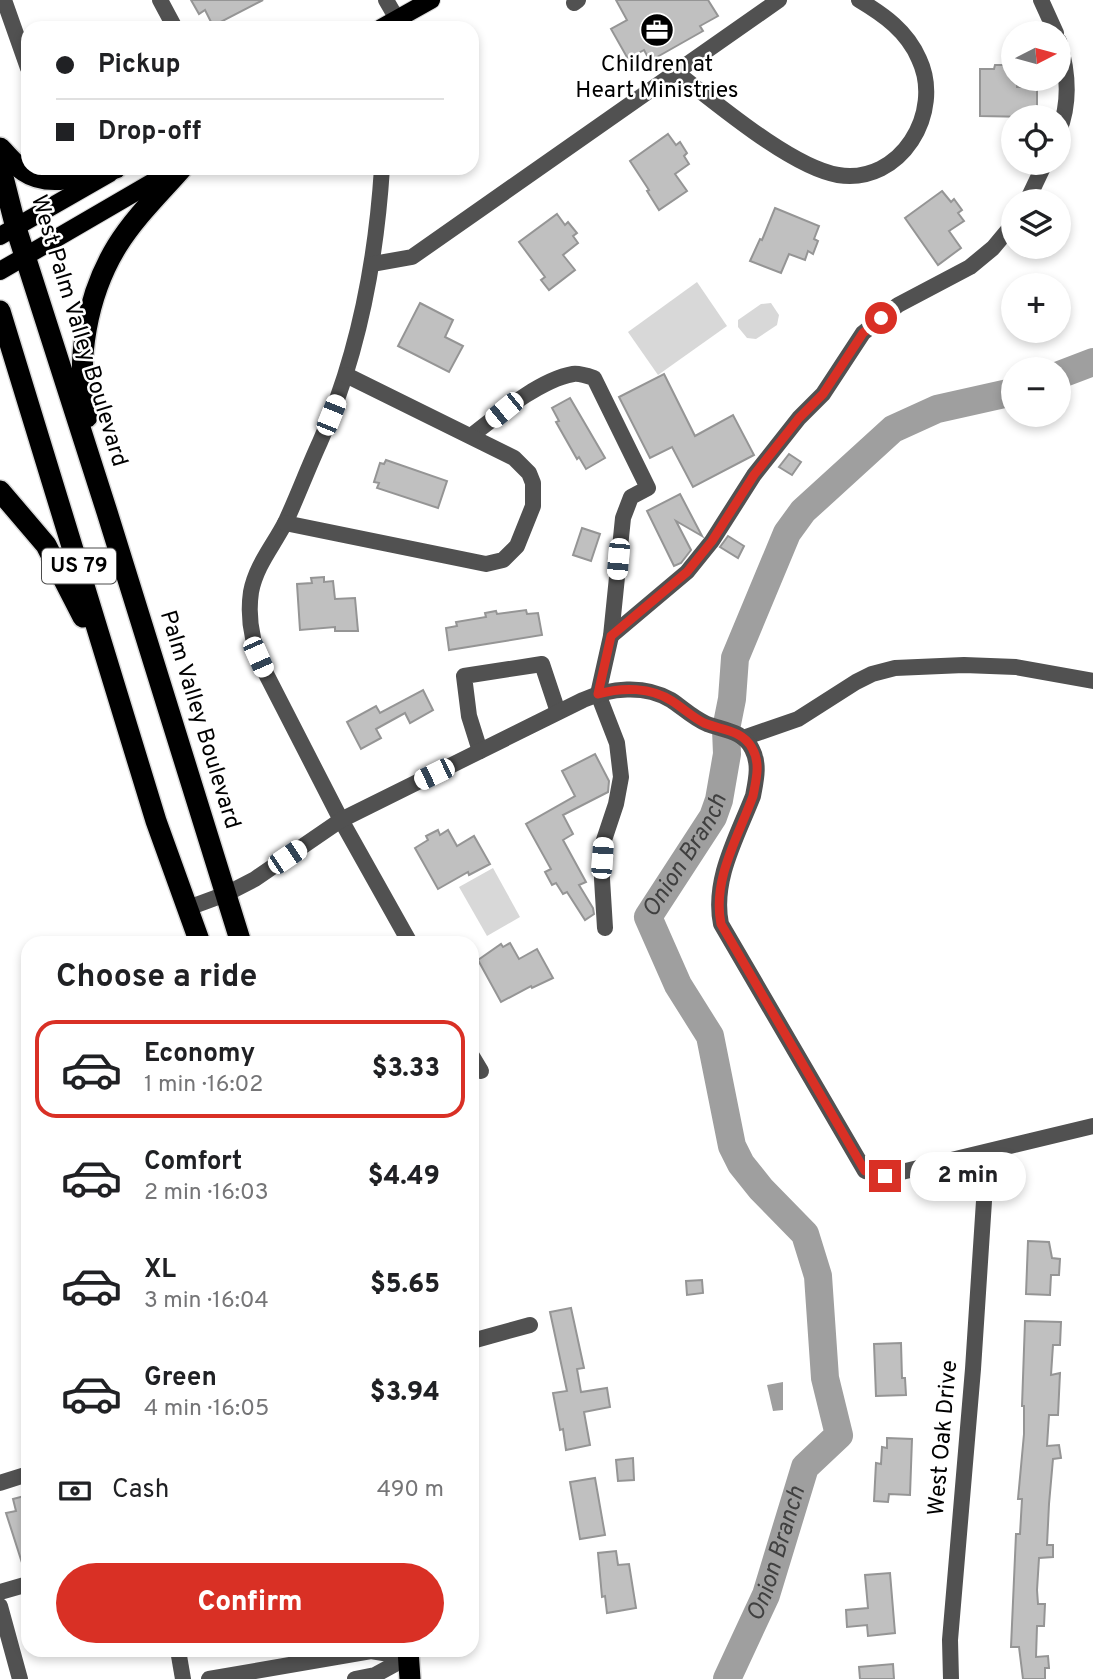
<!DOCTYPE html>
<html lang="en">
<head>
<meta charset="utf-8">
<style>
  body { margin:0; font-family:Overpass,sans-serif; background:#f6f6f6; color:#202124; height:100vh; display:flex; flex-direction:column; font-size:26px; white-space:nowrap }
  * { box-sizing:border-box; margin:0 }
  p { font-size:23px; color:#757577 }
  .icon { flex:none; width:38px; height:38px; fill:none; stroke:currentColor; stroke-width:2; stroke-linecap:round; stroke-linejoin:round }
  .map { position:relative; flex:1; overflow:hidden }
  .drawer { position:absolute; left:21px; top:936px; width:458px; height:721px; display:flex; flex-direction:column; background:#fff; border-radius:21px; box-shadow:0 4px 10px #0003 }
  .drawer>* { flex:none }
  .top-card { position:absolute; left:21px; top:21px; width:458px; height:154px; border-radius:21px; box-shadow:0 4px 10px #0003; display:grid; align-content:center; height:154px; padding:0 35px; background:#fff }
  .needle { width:46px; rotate:84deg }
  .buttons { position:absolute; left:1001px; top:21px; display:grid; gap:14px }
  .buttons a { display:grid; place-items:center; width:70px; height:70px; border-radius:50%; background:#fff; box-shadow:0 4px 10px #0003; font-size:35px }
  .end { position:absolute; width:32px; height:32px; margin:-16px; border:9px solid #d93025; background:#fff; box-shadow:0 0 0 4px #fff }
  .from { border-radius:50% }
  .bubble { position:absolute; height:49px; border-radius:24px; background:#fff; box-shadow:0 4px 10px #0003; font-size:23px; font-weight:800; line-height:49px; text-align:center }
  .car { position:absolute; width:21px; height:42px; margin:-21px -10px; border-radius:9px; box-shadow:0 0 5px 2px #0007; background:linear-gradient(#fff 24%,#345 0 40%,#fff 0 76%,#345 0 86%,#fff 0) }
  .top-card b { display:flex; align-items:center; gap:24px; height:66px; font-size:26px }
  .top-card b+b { border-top:2px solid #e0e0e0 }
  .top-card i { width:18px; height:18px; background:#202124 }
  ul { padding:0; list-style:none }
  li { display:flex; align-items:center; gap:21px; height:98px; margin:0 14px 10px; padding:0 21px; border:4px solid transparent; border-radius:21px }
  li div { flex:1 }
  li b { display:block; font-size:26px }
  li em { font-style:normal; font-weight:800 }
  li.current { border-color:#d93025 }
  li>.icon { width:63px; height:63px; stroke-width:1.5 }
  h2 { padding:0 35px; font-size:32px; line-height:84px }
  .pay { display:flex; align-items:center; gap:18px; height:77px; padding:0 35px; font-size:26px }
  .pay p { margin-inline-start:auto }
  .primary-button { display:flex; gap:14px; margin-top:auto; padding:14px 35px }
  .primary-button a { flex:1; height:80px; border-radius:42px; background:#d93025; color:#fff; font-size:28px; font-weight:800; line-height:80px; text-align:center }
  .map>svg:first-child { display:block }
</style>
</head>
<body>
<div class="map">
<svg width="1093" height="1679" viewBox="0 0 1093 1679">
  <rect width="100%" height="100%" fill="#fff"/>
  <g fill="#d8d8d8">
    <polygon points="697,282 727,326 658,375 628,332"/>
    <polygon points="771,303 779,315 777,325 756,339 747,338 738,327 738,320 761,304"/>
    <polygon points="493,868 520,917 487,936 459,887"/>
  </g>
  <polygon fill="#9f9f9f" points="783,1382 783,1410 773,1411 767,1385"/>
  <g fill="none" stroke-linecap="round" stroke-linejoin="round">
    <g stroke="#9f9f9f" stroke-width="28">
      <polyline points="1059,375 1093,362"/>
      <path id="s1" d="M727,1679L766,1595L805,1467L839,1435L825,1378L818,1276L805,1234L761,1189L741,1164L732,1146L710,1036L678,985L648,917L713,817L719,800L727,754L726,729L732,699L735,658L787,533L803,511L893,429L937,409L1013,392"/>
    </g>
  </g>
  <g fill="#c0c0c0" stroke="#959595" stroke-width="2">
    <polygon points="191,0 263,0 213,26 205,10 199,14"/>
    <polygon points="616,0 708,0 718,16 700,26 703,31 650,61 644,50 628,59 611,29 627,20"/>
    <polygon points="995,65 1008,65 1008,70 1013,69 1013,79 1017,79 1017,87 1037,87 1037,117 980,116 980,69 994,69"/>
    <polygon points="668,134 676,145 680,142 687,153 684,156 689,164 675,174 687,191 659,210 647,191 649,190 630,161"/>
    <polygon points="942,191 951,202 954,199 962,210 958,213 964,221 949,231 961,248 938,265 905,218"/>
    <polygon points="775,208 819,226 814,239 818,241 813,254 808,251 805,260 789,254 781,273 750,261 760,239 762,240"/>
    <polygon points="557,214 565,225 568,222 577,233 573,236 578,243 563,255 575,270 549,290 541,280 545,277 519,242"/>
    <polygon points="420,303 453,320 445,337 463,346 449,372 398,346"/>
    <polygon points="664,374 695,436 733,415 754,455 693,487 672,447 650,458 619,397"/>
    <polygon points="570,398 605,458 586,469 579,457 577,459 556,422 559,421 552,408"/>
    <polygon points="789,454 801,462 792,475 779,467"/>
    <polygon points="386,460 447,481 438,508 377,488 379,483 374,482 380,463 384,464"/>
    <polygon points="680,494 702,536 676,521 691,550 681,563 674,566 647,511"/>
    <polygon points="582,528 600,534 591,561 573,555"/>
    <polygon points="728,536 744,546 738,558 720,547"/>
    <polygon points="324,577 324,582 333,581 335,599 355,598 358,631 335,631 335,627 300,630 297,584 312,583 311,578"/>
    <polygon points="526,610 527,614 538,613 542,635 449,650 446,628 457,626 456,622 486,617 485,613 496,611 497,614"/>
    <polygon points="423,690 433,710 410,723 405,713 376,729 381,738 361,749 347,722 376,706 380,713"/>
    <polygon points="595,754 609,781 608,792 563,815 573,834 563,840 586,882 579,885 593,908 594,914 585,920 567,892 563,894 556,883 552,885 545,872 551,869 526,824 575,796 562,771"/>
    <polygon points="438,830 440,835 448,830 457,846 474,836 490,864 469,875 468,872 438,889 415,848 428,840 426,836"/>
    <polygon points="510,943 519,959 537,949 553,978 532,988 531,986 501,1002 478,960 501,944 503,947"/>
    <polygon points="1028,1241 1049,1242 1052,1258 1060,1259 1059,1275 1051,1275 1050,1295 1026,1294"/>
    <polygon points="702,1280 703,1293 687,1295 686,1281"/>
    <polygon points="571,1308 584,1368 577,1369 581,1392 607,1388 610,1407 584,1412 590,1445 566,1450 563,1429 560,1430 553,1393 567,1391 550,1312"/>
    <polygon points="1025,1321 1061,1322 1060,1345 1053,1345 1051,1375 1060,1373 1058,1415 1049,1415 1047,1446 1059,1445 1061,1458 1053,1459 1049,1504 1047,1545 1053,1545 1053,1557 1039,1558 1037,1590 1038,1604 1045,1604 1044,1626 1037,1626 1036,1657 1048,1656 1049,1668 1045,1668 1045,1679 1023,1679 1019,1647 1011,1647 1016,1534 1020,1534 1022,1499 1018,1499 1024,1434 1024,1406 1022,1406"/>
    <polygon points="901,1343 902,1378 905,1378 906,1395 876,1396 874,1344"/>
    <polygon points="887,1438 912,1439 910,1495 889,1494 888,1502 874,1501 876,1463 881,1464 882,1447 887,1448"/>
    <polygon points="633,1458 634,1480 618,1481 616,1460"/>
    <polygon points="595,1478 605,1535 580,1539 570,1482"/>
    <polygon points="28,1495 28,1569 24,1569 6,1513 16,1511 13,1499"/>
    <polygon points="616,1551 618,1565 629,1564 636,1608 607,1613 605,1596 602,1597 598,1553"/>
    <polygon points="890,1573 895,1633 868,1636 867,1625 847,1627 846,1610 868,1608 865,1575"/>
    <polygon points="893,1664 894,1679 860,1679 859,1667"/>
  </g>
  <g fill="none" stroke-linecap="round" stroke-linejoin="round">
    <g stroke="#dbdbdb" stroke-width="20">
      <g id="major">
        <polyline points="381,28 431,0"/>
        <polyline points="0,236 110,173"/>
        <polyline points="0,271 177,168"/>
      </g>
    </g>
    <g stroke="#dbdbdb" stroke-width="24">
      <g id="highway">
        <path d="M0,148C8,156 15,165 24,171C50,189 87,174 116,168"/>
        <polyline points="0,165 16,228 107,512 241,943"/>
        <polyline points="0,311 156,821 200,943"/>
        <path d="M87,417C75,361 87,295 117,246C135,217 160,193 182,168"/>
        <polyline points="0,491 46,545 83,617"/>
        <polyline points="408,1650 410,1679"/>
      </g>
    </g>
    <g stroke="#515151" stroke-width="16">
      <polyline points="4,0 28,68"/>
      <polyline points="160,0 175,28"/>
      <polyline points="386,0 397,19"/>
      <polyline points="1041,0 1056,33"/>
      <polyline points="574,3 578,0"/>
      <path d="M1059,41C1068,71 1071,101 1059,131"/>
      <path d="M676,72C715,102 791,167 838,175C901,185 944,112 919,59C907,31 884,15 859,0"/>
      <path d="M382,168C376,262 358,356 320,442C308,468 298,495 286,521C274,545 256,565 251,592C247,619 253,646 264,670L341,820L410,943"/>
      <polyline points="1027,201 1045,163"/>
      <polyline points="373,264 412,257 779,0"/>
      <path d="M471,436C498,415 539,380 573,374C579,373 588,376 594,378L648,488L631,497L623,518L611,636L598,694L617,743L621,777L616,804L603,843L602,879L605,928"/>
      <polyline points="285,523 486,564 503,560 517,546 533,506 533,483 529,473 514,458 346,375"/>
      <polyline points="611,636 687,572 712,541 754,475 799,418 823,394 863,333 898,305 970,267 993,248 1013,224"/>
      <polyline points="743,738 798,719 856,682 872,674 895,668 964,665 1016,667 1093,681"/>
      <polyline points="480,751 469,716 464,676 542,664 558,712"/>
      <path d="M188,908L226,894L255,879L341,820L583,700C610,688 644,684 671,700C683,708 693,718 707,724C723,730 744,731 752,749C760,764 756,780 753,796C737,837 712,880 721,924L865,1171L885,1176L1093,1126"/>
      <polyline points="472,1056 481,1071"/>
      <polyline points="472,1341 530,1325"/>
      <polyline points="0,1483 28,1474"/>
      <polyline points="0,1592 28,1584"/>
      <polyline points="0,1606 20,1679"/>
      <polyline points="178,1650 183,1679"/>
      <polyline points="209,1679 371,1651 408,1657"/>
      <polyline points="355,1679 375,1675 408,1657"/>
      <polyline points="951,1679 950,1640 973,1369 984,1201"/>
    </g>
    <use href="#major" stroke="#000" stroke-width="18"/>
    <use href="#highway" stroke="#000" stroke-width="21"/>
  </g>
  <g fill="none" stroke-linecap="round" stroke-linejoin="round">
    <path stroke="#d93025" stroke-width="9" d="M881,318L863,333L823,394L799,418L754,475L712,541L687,572L611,636L598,694C622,687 651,687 672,701C683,708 692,717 704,723C721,730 742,730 752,748C761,763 756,780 753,796C738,837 712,880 721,924L865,1171L885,1176"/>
  </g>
  <defs>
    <g id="office-disc" transform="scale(1.75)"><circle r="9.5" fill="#000" stroke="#fff"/><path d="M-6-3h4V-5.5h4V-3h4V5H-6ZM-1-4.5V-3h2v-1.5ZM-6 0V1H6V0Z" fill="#fff"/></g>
  </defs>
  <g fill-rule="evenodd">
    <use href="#office-disc" x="657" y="30"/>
  </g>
  <g text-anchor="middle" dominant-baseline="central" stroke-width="5" stroke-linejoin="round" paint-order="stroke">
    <rect fill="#fff" stroke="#4c4c4c" stroke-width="2" x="42" y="548.5" width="74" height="35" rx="5"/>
    <g font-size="21" font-weight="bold" fill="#000">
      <text x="79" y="566">US 79</text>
    </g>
    <g font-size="23" fill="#000" stroke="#fff">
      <text x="657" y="65">Children at<tspan x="657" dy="26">Heart Ministries</tspan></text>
    </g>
    <g font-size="23" fill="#000" stroke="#fff">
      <text transform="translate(78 331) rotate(73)">West Palm Valley Boulevard</text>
      <text transform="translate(199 720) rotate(73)">Palm Valley Boulevard</text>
      <text transform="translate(944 1438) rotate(-85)">West Oak Drive</text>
    </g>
    <g font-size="24" font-style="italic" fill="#404040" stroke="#fff">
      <text stroke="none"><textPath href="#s1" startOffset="912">Onion Branch</textPath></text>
      <text stroke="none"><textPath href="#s1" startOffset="135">Onion Branch</textPath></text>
    </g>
  </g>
</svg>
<div class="buttons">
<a><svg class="needle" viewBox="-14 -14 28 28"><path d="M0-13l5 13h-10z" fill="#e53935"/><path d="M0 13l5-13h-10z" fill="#757577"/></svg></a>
<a><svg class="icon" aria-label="locate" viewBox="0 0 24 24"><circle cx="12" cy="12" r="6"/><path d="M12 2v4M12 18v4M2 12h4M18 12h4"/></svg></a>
<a><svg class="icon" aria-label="layers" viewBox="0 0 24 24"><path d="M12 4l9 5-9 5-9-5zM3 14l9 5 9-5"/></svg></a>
<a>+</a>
<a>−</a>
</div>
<i class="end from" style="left:881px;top:318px"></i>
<i class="end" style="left:885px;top:1176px"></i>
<div class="bubble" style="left:910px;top:1152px;width:116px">2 min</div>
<i class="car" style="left:504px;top:410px;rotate:231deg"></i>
<i class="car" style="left:331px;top:415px;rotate:22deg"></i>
<i class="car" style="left:618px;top:559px;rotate:185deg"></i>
<i class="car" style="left:258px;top:657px;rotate:156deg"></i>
<i class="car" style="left:434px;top:774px;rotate:244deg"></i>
<i class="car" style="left:287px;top:857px;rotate:56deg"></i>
<i class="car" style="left:602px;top:858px;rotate:4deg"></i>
<div class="top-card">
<b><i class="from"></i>Pickup</b>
<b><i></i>Drop-off</b>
</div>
<section class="drawer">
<h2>Choose a ride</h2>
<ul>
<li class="current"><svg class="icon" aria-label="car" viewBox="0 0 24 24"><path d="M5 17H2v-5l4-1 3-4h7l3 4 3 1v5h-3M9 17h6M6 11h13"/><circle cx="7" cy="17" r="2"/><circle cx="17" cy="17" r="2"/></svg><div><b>Economy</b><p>1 min · 16:02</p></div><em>$3.33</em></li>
<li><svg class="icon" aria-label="car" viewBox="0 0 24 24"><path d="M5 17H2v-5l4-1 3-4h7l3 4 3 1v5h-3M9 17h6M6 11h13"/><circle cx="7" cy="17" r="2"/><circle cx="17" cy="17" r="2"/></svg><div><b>Comfort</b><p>2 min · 16:03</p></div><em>$4.49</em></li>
<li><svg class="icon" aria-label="car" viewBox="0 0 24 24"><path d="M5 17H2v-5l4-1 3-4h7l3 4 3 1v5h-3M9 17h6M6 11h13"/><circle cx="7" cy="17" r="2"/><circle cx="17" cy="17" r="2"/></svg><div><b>XL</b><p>3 min · 16:04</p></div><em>$5.65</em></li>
<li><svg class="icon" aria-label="car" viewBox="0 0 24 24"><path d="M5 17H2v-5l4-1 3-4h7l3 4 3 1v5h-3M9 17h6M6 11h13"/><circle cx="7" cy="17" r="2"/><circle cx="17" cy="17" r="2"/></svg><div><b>Green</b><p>4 min · 16:05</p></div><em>$3.94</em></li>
</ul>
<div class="pay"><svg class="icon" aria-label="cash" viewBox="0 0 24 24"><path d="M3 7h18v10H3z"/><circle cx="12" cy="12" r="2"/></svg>Cash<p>490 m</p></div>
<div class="primary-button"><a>Confirm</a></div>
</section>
</div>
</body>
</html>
